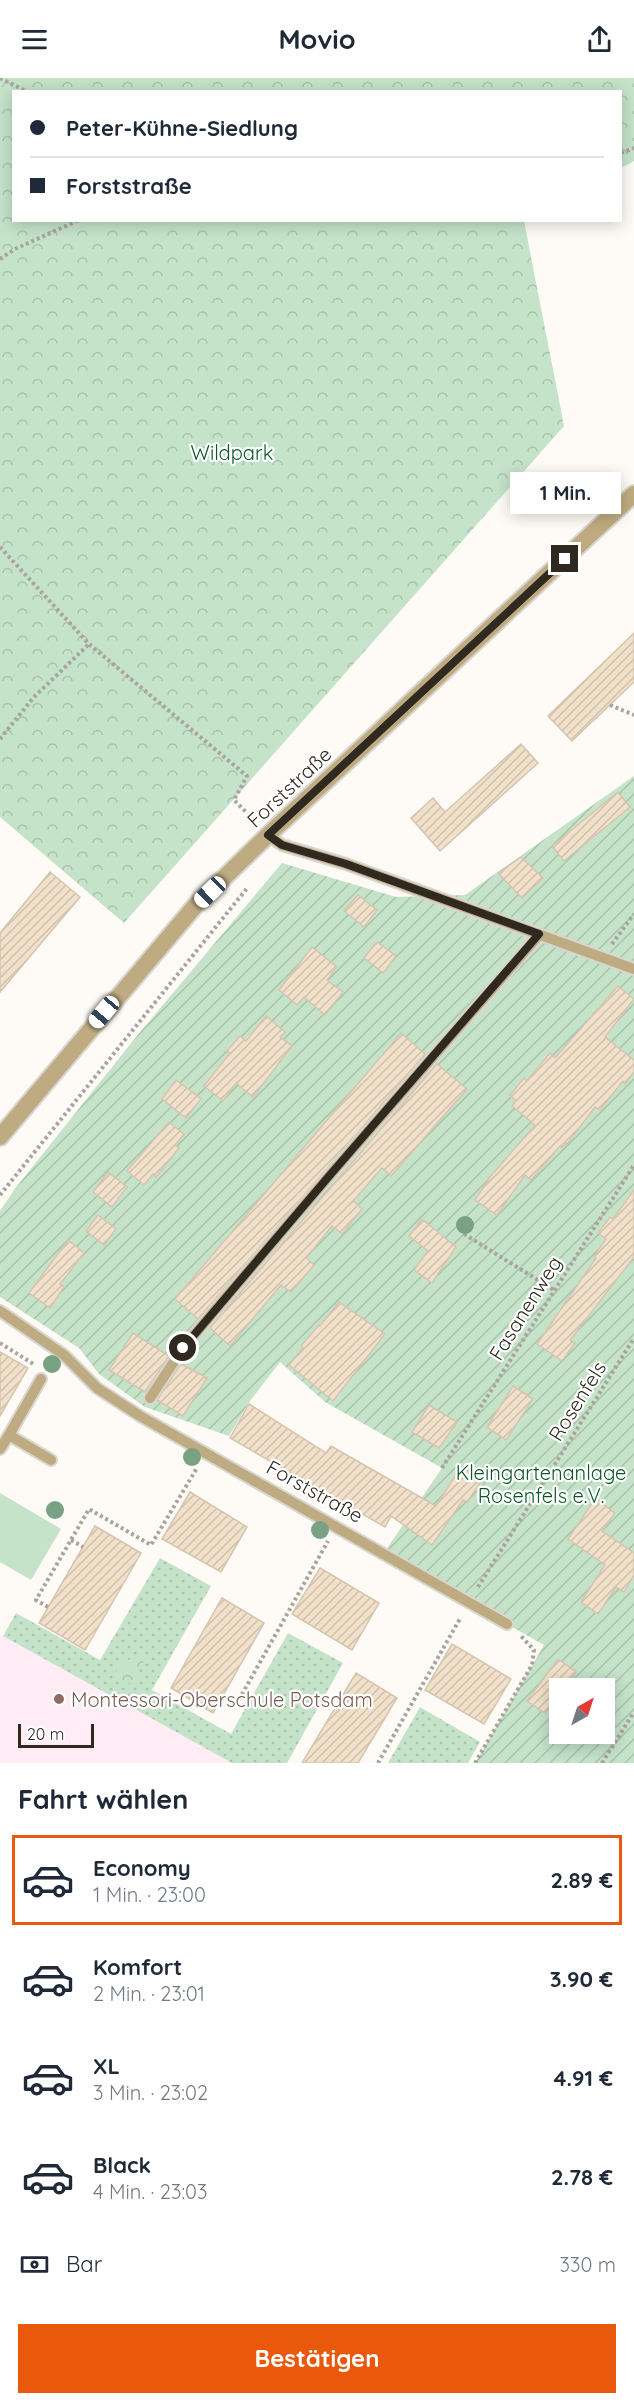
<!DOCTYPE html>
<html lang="de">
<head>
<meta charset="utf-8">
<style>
  body { margin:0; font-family:Quicksand,sans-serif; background:#f2f2f3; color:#1f2937; height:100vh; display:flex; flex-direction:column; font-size:22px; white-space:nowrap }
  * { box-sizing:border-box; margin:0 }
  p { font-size:20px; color:#747a83 }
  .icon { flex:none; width:33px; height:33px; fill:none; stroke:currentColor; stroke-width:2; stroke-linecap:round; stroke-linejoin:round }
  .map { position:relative; height:1685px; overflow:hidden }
  .drawer { display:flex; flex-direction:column; background:#fff; flex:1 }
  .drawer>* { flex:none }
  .top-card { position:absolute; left:12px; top:12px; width:610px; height:132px; border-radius:0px; box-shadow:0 3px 15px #0003; display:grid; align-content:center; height:132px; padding:0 18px; background:#fff }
  .needle { width:39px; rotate:39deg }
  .controls { position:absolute; left:549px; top:1600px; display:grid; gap:12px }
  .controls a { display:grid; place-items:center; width:66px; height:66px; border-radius:0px; background:#fff; box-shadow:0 3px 15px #0003; font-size:30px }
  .scale { position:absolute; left:18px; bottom:15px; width:76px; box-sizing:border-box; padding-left:6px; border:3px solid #2f2920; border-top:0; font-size:16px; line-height:21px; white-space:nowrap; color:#2f2920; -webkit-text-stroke:4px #fff; paint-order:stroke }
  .end { position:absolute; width:27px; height:27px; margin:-14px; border:8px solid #2f2920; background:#fff; box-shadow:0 0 0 3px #fff }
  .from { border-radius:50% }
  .bubble { position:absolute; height:42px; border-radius:0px; background:#fff; box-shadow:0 3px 15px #0003; font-size:20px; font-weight:700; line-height:42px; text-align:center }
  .car { position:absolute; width:18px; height:36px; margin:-18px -9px; border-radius:8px; box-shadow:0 0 4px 2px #0007; background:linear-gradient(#fff 24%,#345 0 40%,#fff 0 76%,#345 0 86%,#fff 0) }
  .top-card b { display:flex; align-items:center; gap:21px; height:57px; font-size:22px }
  .top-card b+b { border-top:2px solid #e0e1e3 }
  .top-card i { width:15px; height:15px; background:#1f2937 }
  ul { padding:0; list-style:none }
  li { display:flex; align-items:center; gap:18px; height:90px; margin:0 12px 9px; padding:0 6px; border:3px solid transparent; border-radius:0px }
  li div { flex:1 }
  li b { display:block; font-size:22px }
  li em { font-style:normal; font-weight:700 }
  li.on { border-color:#ea580c }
  li>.icon { width:54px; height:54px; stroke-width:1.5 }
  h2 { padding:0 18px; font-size:27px; line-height:72px }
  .pay { display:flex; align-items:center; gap:15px; height:66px; padding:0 18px; font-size:22px }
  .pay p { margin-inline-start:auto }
  .primary-button { display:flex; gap:12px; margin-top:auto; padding:12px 18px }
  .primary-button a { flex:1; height:69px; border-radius:0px; background:#ea580c; color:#fff; font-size:24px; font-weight:700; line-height:69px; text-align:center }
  header { display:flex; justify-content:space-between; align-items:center; height:78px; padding:0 18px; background:#fff; font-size:27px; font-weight:700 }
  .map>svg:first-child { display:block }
</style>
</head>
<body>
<header><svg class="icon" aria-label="menu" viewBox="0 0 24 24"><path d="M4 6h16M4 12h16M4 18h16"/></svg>Movio<svg class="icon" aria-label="share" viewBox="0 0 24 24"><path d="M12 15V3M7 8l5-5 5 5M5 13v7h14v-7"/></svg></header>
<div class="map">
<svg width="634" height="1685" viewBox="0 0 634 1685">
  <defs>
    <pattern id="grass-dots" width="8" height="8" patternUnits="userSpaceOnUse" patternTransform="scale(1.5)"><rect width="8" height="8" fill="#c4e3c9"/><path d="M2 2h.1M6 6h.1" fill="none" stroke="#a9c3ac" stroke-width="1.8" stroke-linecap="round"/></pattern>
    <pattern id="forest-crowns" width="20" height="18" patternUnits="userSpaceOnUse" patternTransform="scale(1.5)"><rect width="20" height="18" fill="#c4e3c9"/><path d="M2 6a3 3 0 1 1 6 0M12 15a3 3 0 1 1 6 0" fill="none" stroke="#a9c3ac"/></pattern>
    <pattern id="garden-furrows" width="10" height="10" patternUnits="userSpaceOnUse" patternTransform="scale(1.5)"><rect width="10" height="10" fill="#c4e3c9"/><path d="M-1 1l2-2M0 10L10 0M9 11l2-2" fill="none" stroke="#a9c3ac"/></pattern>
    <pattern id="building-hatch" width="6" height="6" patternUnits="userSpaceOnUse" patternTransform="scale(1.5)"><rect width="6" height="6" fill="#f1e1ca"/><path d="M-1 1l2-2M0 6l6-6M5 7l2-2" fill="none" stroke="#cfc1ad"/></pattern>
  </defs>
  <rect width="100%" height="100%" fill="#fefbf6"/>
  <polygon fill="#ffecf5" points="0,1555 3,1558 232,1685 0,1685"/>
  <g fill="url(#grass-dots)">
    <polygon points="160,1480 211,1508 152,1612 231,1656 288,1555 343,1585 287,1685 232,1685 3,1558 16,1535 100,1582"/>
    <polygon points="420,1629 480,1664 468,1685 388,1685"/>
  </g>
  <g fill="url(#forest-crowns)">
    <polygon points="0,0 634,0 634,83 621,90 621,14 14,14 14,142 524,143 564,348 124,845 0,739"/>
    <polygon points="140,1575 145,1575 146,1581 138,1590 139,1598 135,1603 126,1607 113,1600 119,1588"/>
  </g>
  <path fill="url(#garden-furrows)" fill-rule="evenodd" d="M634,698V1685H475L544,1567L383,1476L442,1390L325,1324L280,1284L250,1323L229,1358L145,1329L99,1296L79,1270L0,1219V1133L14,1112L136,959L282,785L396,819L465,817ZM560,1611H604V1656H560Z"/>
  <polygon fill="#c4e3c9" points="0,1415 61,1451 31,1502 0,1484"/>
  <g fill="url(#building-hatch)" stroke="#d5c5af" stroke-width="1.5">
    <polygon points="634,555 634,604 572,663 548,638"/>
    <polygon points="521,666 538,685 440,773 411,740 433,720 445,734"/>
    <polygon points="618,714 630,729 564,783 552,768"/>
    <polygon points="521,779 543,800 522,820 498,795"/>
    <polygon points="50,794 80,819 0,914 0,855"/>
    <polygon points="358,817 377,832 364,849 344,833"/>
    <polygon points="377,864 396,878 383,895 364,880"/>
    <polygon points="312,869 337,889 327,902 343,914 325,937 304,919 297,927 279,912"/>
    <polygon points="618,908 634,921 605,959 634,982 634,994 625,1006 623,1003 600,1032 595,1029 567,1066 566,1065 562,1070 560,1068 531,1102 525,1097 497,1137 475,1122 490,1099 535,1047 512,1028 516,1023 510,1017 524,1000 527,1003 550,975 555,980"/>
    <polygon points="266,938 285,954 280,959 292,968 253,1019 236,1005 223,1023 204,1008 230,975 227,973 240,958 246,963"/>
    <polygon points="401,955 425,976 198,1241 175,1221"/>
    <polygon points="437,986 467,1011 391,1098 382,1090 353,1123 362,1131 342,1156 332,1148 306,1180 314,1187 291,1214 281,1207 230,1268 210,1250"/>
    <polygon points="176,1002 201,1021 186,1040 162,1021"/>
    <polygon points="169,1044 184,1056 175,1067 179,1070 156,1099 153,1096 144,1107 127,1093"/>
    <polygon points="108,1094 127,1109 112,1129 93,1114"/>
    <polygon points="634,1112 634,1179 570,1262 575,1265 562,1283 537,1266 596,1180 594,1178 606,1161 598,1155 610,1139 613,1141"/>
    <polygon points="98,1137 116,1151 104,1167 86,1153"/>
    <polygon points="422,1141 456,1169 432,1205 414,1192 428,1173 409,1158"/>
    <polygon points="68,1162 84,1175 60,1206 64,1209 50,1230 29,1215"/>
    <polygon points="339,1224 385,1256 333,1323 289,1287 303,1270 301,1268 319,1247 320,1248"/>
    <polygon points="133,1255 169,1278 145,1314 109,1292"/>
    <polygon points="0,1274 28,1290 0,1338"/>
    <polygon points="181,1286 207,1300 183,1338 157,1322"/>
    <polygon points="513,1308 533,1321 506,1362 487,1349"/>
    <polygon points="249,1326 326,1375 331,1368 436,1428 461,1389 482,1402 467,1424 463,1422 432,1467 391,1438 385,1449 230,1360"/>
    <polygon points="429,1327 457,1344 439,1370 412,1354"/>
    <polygon points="190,1414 247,1449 221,1494 162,1461"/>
    <polygon points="595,1421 615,1435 602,1453 634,1475 634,1497 624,1514 616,1509 598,1536 581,1524 605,1487 568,1461"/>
    <polygon points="95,1448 141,1475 85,1572 39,1545"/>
    <polygon points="320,1490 379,1525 352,1572 292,1536"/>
    <polygon points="222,1520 264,1545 213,1635 171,1610"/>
    <polygon points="452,1566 511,1601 484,1646 425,1612"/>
    <polygon points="558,1581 576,1594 563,1611 560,1611 560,1615 545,1635 527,1623"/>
    <polygon points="356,1595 397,1620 358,1685 302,1685"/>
  </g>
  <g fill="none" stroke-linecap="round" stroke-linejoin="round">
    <g stroke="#d9d5cf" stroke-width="14">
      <g id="service">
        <polyline points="268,757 282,767 346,786 634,891"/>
        <polyline points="0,1233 64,1277 97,1310 140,1338 507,1546"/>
        <polyline points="150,1320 183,1270 330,1097 539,857"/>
        <polyline points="9,1357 41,1301"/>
        <polyline points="0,1371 9,1357 51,1382"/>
      </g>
    </g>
    <g stroke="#d9d5cf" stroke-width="20">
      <polyline id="tertiary" points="0,1059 195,828 268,757 634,416"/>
    </g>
    <g stroke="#a9a49e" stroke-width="4" stroke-dasharray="3 3" stroke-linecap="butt">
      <polyline points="0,0 28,14"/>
      <polyline points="621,75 634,70"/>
      <polyline points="415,142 424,142"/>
      <polyline points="0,181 15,171 79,142"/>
      <polyline points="0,469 89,566 247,698 234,722 255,743"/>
      <polyline points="610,627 634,637"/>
      <polyline points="0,661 34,619 89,566"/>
      <polyline points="612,866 634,836"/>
      <polyline points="0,1117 248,809"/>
      <polyline points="464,1156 554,1212"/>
      <polyline points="0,1265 35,1287"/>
      <polyline points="442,1390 634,1087"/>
      <polyline points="71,1462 83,1469"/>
      <polyline points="478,1509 634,1260"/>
      <polyline points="48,1529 36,1522 89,1431 151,1467 197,1390"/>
      <polyline points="236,1627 328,1463"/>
      <polyline points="378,1685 461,1539"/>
      <polyline points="475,1685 532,1587 534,1572 520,1557"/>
      <polyline points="602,1685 634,1634"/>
    </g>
    <use href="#service" stroke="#beab81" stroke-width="10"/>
    <use href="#tertiary" stroke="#beab81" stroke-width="16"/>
  </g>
  <g fill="#79a184">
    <circle cx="465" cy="1147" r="9"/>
    <circle cx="52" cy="1286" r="9"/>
    <circle cx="192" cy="1379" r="9"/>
    <circle cx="55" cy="1432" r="9"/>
    <circle cx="320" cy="1452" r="9"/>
  </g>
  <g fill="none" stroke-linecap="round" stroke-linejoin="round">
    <polyline stroke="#2f2920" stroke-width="8" points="183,1270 330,1097 539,856 346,786 282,767 268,757 565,481"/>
  </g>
  <circle fill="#8d6e63" stroke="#fff" stroke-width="2" cx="59" cy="1621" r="6"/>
  <g text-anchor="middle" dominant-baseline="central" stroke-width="4.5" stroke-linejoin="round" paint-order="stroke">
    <g font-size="20" fill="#0c5726" stroke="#fff">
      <text x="232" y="374">Wildpark</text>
      <text x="541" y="1394">Kleingartenanlage<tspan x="541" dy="23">Rosenfels e.V.</tspan></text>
    </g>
    <g font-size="20" fill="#2f2920" stroke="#fff">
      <text transform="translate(289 709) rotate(-43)">Forststraße</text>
      <text transform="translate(525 1230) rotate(-58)">Fasanenweg</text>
      <text transform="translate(577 1323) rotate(-58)">Rosenfels</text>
      <text transform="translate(315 1413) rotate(29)">Forststraße</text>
    </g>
    <g font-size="20" fill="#785e54" stroke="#fff" text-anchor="start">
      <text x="71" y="1621">Montessori-Oberschule Potsdam</text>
    </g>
  </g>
</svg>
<div class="controls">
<a><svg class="needle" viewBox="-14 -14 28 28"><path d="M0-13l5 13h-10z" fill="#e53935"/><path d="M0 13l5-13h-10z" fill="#747a83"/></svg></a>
</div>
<div class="scale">20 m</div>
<i class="end from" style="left:183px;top:1270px"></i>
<i class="end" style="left:565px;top:481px"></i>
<div class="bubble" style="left:510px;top:394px;width:111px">1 Min.</div>
<i class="car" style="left:210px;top:814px;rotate:226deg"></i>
<i class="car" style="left:104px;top:934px;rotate:220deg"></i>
<div class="top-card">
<b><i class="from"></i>Peter-Kühne-Siedlung</b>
<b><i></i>Forststraße</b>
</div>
</div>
<section class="drawer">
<h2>Fahrt wählen</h2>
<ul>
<li class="on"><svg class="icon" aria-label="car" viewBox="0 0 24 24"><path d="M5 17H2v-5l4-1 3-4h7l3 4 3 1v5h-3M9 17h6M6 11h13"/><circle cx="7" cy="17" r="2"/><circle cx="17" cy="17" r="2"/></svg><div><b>Economy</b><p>1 Min. · 23:00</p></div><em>2.89 €</em></li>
<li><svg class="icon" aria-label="car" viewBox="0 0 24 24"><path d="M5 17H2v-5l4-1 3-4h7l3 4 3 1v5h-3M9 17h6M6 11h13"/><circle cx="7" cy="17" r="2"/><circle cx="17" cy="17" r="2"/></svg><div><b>Komfort</b><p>2 Min. · 23:01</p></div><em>3.90 €</em></li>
<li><svg class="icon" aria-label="car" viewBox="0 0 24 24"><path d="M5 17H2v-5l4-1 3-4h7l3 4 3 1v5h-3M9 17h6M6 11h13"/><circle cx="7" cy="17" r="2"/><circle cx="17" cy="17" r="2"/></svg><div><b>XL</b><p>3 Min. · 23:02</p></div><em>4.91 €</em></li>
<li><svg class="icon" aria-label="car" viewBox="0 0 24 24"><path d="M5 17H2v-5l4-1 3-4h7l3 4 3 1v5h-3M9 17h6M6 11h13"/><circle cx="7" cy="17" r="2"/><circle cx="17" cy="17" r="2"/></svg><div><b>Black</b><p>4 Min. · 23:03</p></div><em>2.78 €</em></li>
</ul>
<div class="pay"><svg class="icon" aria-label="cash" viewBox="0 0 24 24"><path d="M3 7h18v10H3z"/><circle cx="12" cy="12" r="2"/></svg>Bar<p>330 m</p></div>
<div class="primary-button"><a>Bestätigen</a></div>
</section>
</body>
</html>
